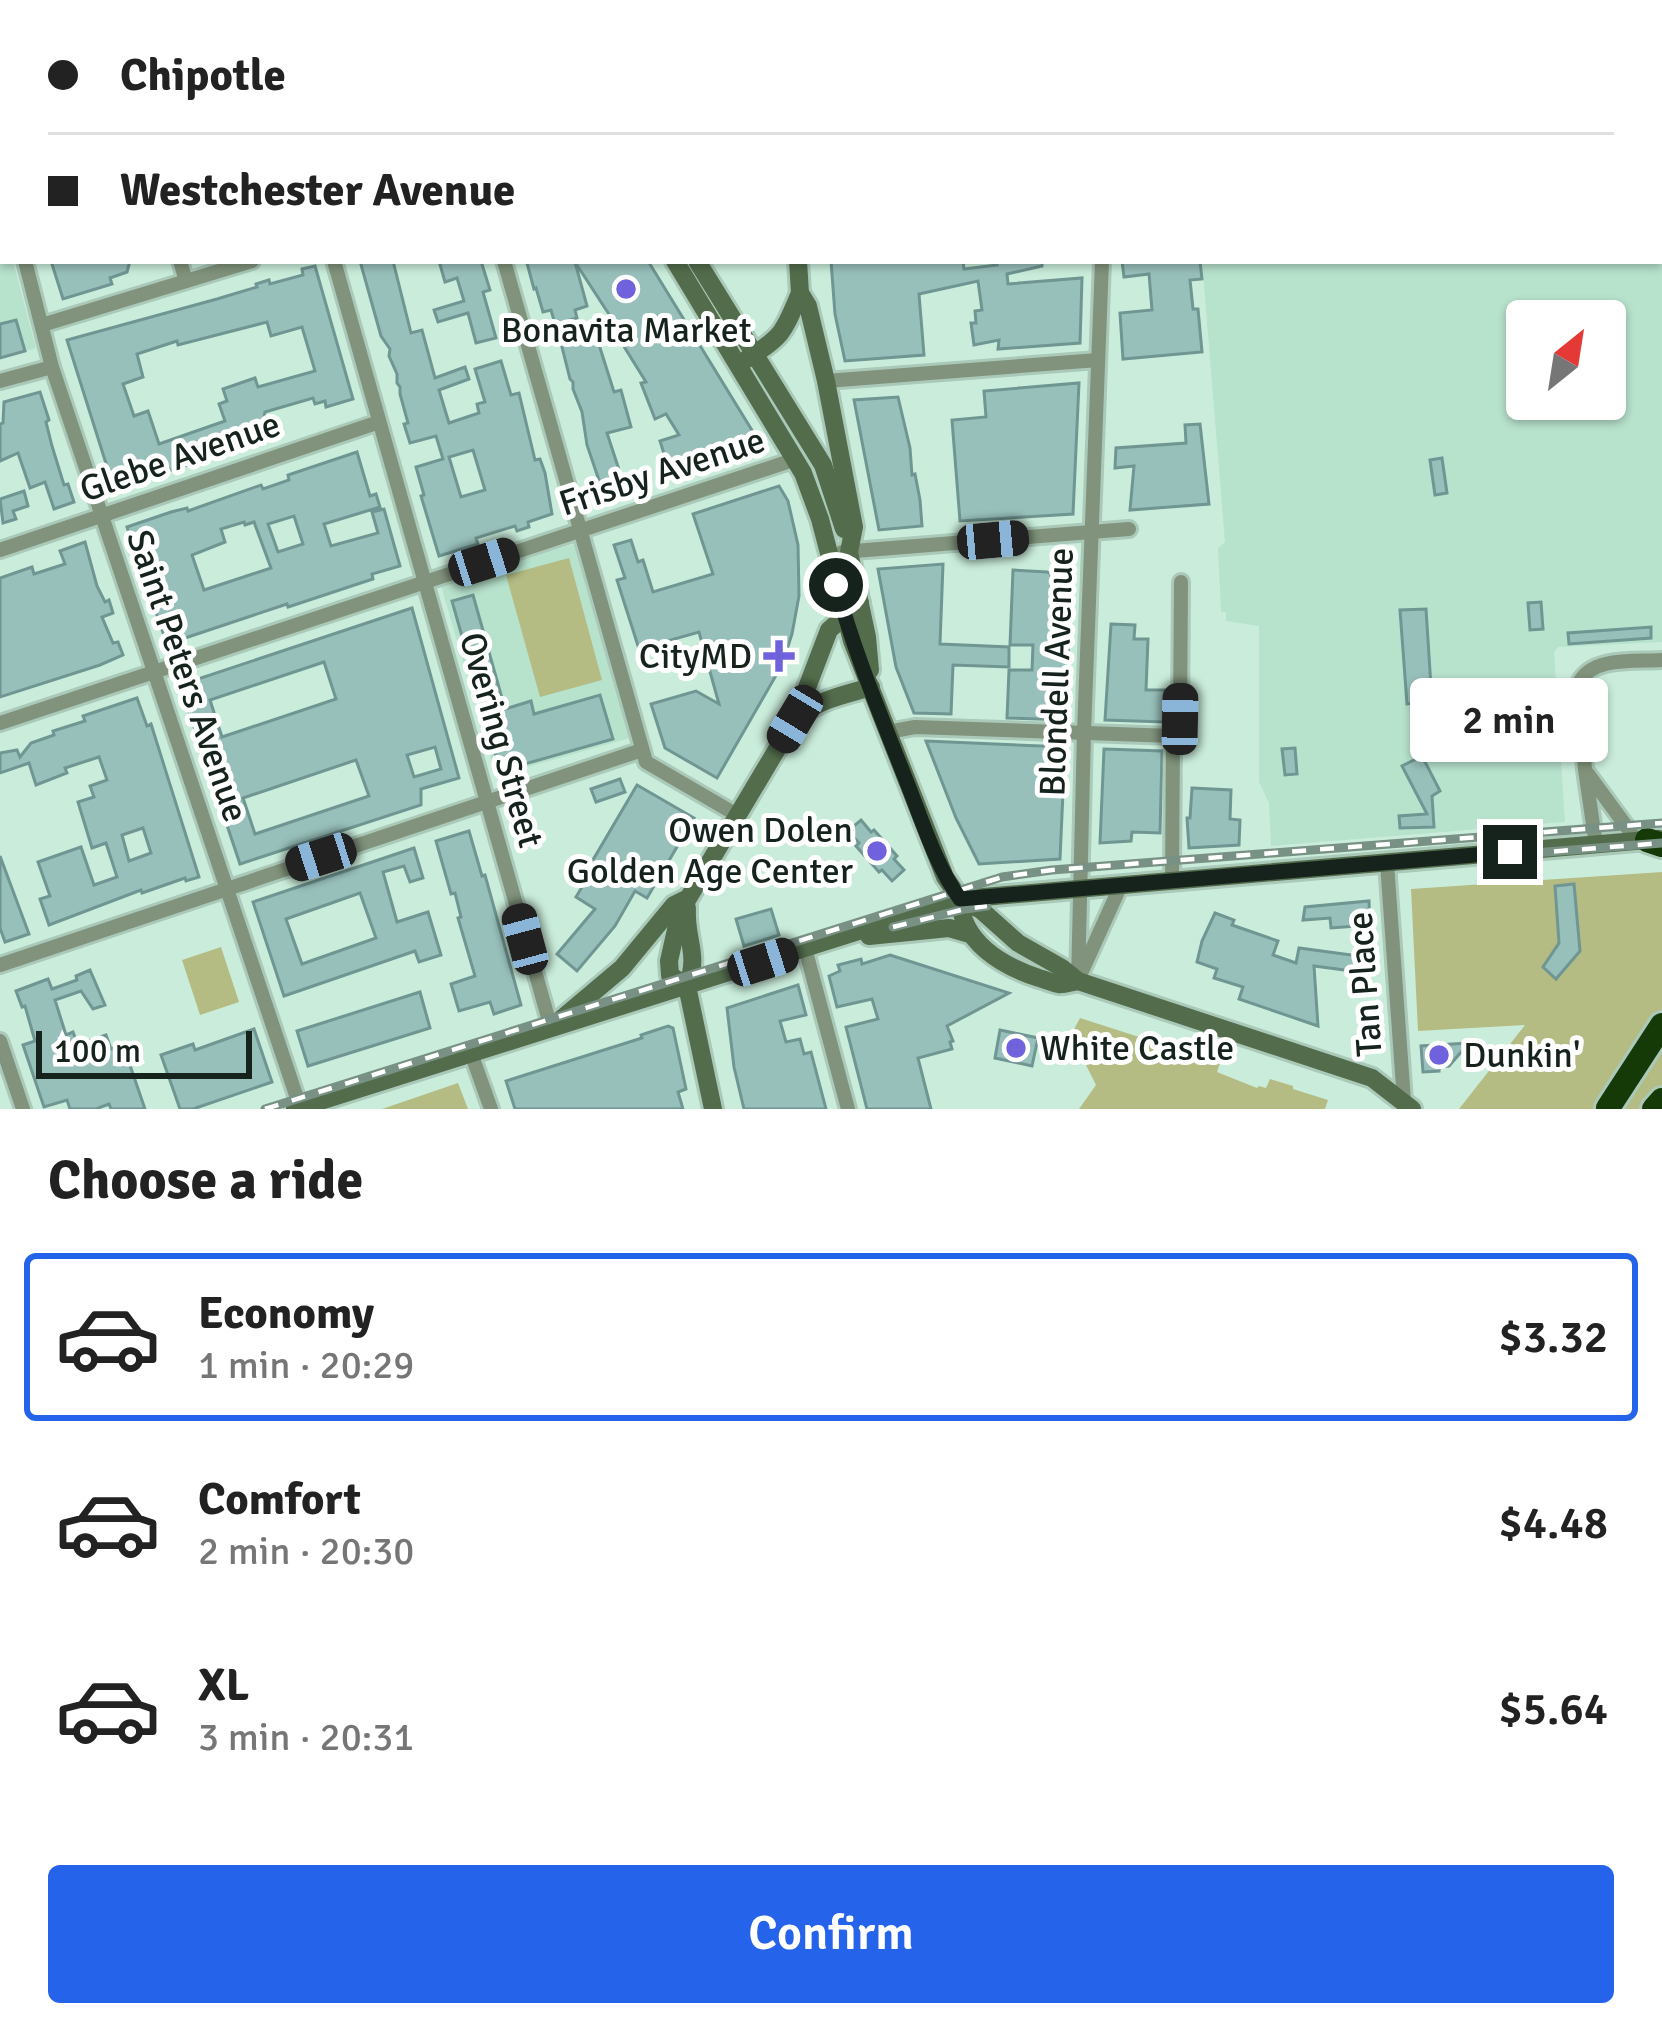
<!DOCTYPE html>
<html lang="en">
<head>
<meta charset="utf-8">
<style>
  body { margin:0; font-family:Signika,sans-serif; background:#f6f6f6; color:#222; height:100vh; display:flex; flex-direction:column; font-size:45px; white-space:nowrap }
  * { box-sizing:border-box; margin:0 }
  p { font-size:39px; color:#767676 }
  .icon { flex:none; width:66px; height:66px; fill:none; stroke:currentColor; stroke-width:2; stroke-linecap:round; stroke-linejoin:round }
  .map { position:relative; height:1109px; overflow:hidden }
  .side { display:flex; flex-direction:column; background:#fff; flex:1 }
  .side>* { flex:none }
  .hud { position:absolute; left:0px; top:0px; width:1662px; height:264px; box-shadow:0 3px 9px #0004; display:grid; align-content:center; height:264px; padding:0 48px; background:#fff }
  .needle { width:78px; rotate:30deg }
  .buttons { position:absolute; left:1506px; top:300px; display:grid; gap:24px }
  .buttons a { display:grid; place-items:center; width:120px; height:120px; border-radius:12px; background:#fff; box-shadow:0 3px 9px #0004; font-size:60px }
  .scale { position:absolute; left:36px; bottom:30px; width:216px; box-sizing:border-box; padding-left:12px; border:6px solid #16231d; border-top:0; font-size:33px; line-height:42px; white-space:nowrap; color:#16231d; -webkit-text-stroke:9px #fff; paint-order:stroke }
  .end { position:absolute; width:54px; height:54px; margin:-27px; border:15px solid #16231d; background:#fff; box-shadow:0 0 0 6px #fff }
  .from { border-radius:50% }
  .bubble { position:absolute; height:84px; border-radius:12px; background:#fff; box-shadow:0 3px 9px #0004; font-size:39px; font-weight:600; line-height:84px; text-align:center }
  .car { position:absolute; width:36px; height:72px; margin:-36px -18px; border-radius:15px; box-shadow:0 0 9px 3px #0007; background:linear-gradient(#222 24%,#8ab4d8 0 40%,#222 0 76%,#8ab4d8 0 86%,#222 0) }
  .hud b { display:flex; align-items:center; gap:42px; height:114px; font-size:45px }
  .hud b+b { border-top:3px solid #e0e0e0 }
  .hud i { width:30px; height:30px; background:#222 }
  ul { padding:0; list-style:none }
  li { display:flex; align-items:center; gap:36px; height:168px; margin:0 24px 18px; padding:0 24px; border:6px solid transparent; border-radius:12px }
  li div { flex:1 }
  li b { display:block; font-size:45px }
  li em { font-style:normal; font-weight:600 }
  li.selected { border-color:#2563eb }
  li>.icon { width:108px; height:108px; stroke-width:1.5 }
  h2 { padding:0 48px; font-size:54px; line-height:144px }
  .action { display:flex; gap:24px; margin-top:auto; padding:24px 48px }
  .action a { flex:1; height:138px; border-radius:12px; background:#2563eb; color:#fff; font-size:48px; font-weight:600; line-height:138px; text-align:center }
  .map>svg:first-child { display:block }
</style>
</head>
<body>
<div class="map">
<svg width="1662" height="1109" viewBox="0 0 1662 1109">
  <rect width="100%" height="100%" fill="#caeddb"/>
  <g fill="#b7e2cc" fill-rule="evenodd">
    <path d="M1181,0H1662V642L1558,647L1554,652L1565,822L1271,846L1269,803L1259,782V626L1226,621V612H1221L1218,548L1225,542L1202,261H1659V3H1182ZM1527,321H1605V399H1527Z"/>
    <polygon points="0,227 3,227 3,261 13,261 36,348 0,359"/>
    <polygon points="574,544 630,738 496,776 440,582"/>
  </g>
  <g fill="#b4bc84">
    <polygon points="569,558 602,680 540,697 506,575"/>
    <polygon points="1662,872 1662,1109 1459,1109 1525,1025 1418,1031 1411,889"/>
    <polygon points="221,947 239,1002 200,1015 182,960"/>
    <polygon points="1080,1018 1220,1063 1217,1072 1257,1088 1259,1086 1266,1088 1270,1079 1293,1086 1293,1089 1328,1100 1325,1109 1079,1109 1096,1085 1071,1035"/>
    <polygon points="458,1083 468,1109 382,1109"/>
  </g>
  <g fill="#98c0bb" stroke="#6f9692" stroke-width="3" fill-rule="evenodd">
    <polygon points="51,261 130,261 127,272 110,278 112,284 63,299"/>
    <path d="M360,261H393L411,333L422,330L435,378L465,367L469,379L439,390L449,423L479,413L477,404L485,402L475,369L501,361L511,395L519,393L535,460L540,459L545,473L552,514L528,522L529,527L517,531L515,526L476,538L478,544L439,556L421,496L424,495L416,467L443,459L436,436L410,443L404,424L408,423L400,394V387L397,383V374L389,356L390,349L381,336ZM473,450L485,490L461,497L449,457Z"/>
    <polygon points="439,261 481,261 490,290 483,292 496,338 476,343 468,313 438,322 434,310 464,301 457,278 445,282"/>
    <polygon points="536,261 648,261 761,445 759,451 672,479 660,441 679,435 666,414 655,419 641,383 646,382 620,340 625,339 575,262 587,306 575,310 577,318 555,324 551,310 543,312 536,288 534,289 527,263"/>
    <polygon points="831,261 963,261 964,269 997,265 996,261 1042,261 1042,266 1007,274 1008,284 1082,278 1080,343 998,349 999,340 974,345 971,323 976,323 975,311 982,310 978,281 919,294 924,355 845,361 835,314"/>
    <polygon points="1122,261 1200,261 1202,279 1190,280 1193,309 1198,309 1202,352 1123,359 1120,313 1152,310 1149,274 1124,277"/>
    <path d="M315,266L353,399L326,407L325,401L315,404L313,398L265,412L261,430L244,439L246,446L168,471L169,473L115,492L67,340L217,299L257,287L256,284L269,280L270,284L303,275L302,269ZM267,322L271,336L302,327L315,371L258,387L255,378L223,389L227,401L219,404L225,421L159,444L148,411L134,416L123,384L143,377L137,354L177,341L178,345Z"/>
    <polygon points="1598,309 1601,321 1565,321 1564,316"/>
    <polygon points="16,320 25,351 0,358 0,324"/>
    <polygon points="595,332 614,392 621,390 631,427 607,433 627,494 606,501 587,445 582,412 573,389 573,382 570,379 561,343"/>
    <polygon points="1611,370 1617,402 1605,404 1605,371"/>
    <polygon points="1079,383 1073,514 960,521 952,420 986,417 984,391"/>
    <polygon points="40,392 49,420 46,422 52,446 64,485 68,484 74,502 54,509 45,482 30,488 18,453 0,461 0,424 3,423 4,402"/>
    <polygon points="898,397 910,448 912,475 915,474 920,500 922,526 879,530 854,400"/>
    <polygon points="1552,399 1602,399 1603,405 1555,414"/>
    <polygon points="1200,424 1209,504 1130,510 1134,466 1115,468 1116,448 1186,443 1185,425"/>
    <path d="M357,452L370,496L376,494L380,507L324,524L331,546L378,533L372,512L384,509L400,566L372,574L373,579L288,607L287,604L167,644L142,572L147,570L137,539L131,540L127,527L171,512L187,508L188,511L261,485L263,489L289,480L288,475ZM294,516L303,544L278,552L268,524ZM244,522L245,525L254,522L271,568L204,590L192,555L225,542L221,529Z"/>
    <polygon points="1442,458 1447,493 1435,495 1430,460"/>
    <polygon points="779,486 788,501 798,545 799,596 792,634 782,665 717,778 665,748 651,704 696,691 719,704 699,632 639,649 617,580 625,578 614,545 631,540 638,562 643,560 653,592 713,574 693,514"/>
    <polygon points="24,491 28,506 13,511 16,519 3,523 0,499"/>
    <polygon points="85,542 97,586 105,602 109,600 113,613 102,617 113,643 118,642 123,655 100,665 0,697 0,578 32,567 34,574 65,564 60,551"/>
    <polygon points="943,564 940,644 1009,647 1009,667 953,665 951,714 914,713 896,667 878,569"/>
    <polygon points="1013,570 1047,572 1051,574 1051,598 1070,599 1066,720 1007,718 1009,670 1032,670 1033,645 1010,645"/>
    <polygon points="473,595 505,709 531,701 534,714 600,695 613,739 500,771 452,601"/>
    <polygon points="1541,602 1543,629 1530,630 1528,603"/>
    <path d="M412,608L459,778L421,789V805L240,864L180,685ZM324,662L336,699L222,737L210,700ZM435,747L441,769L414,777L407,755ZM356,760L369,796L255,834L243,798Z"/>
    <polygon points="1426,609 1432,702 1407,704 1400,610"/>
    <polygon points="1111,624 1135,625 1134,639 1148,639 1146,690 1165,690 1164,722 1105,720"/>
    <polygon points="1651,627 1651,638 1569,644 1568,633"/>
    <path d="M137,698L147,726L151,724L199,877L186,881L185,878L142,893L141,890L49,925L40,899L50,896L38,862L81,847L94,885L117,877L106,843L92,848L78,802L94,797L90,786L107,780L99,757L65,768L67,773L36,785L29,763L0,773V753L17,750L20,757L31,743L54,735L53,731L85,721L83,716ZM143,828L151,853L129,861L122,835Z"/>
    <polygon points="926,741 1065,747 1060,859 979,864 956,818"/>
    <polygon points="1295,748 1297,774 1285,775 1282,749"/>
    <polygon points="1104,749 1162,751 1160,833 1132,832 1131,841 1100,843"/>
    <polygon points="1422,756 1440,791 1432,796 1434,827 1400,828 1399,816 1427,814 1402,766"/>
    <polygon points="620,779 625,792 596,802 591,789"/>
    <polygon points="637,785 694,818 647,898 635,891 615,926 577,971 557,954 595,909 576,897 594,867 590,865"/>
    <polygon points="1192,788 1231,790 1230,819 1240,820 1239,845 1189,848 1187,818 1190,818"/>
    <polygon points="861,820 871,832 874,830 897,856 894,859 904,870 892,881 882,870 879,872 856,846 859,843 848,831"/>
    <polygon points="469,831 482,876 485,875 521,1005 494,1014 490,1002 459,1011 451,984 475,976 458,918 461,917 455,893 451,894 436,841"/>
    <path d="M414,848L423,878L410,882L404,866L383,872L397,922L428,912L441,955L419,962L415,951L284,996L253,902ZM360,893L376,938L302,964L286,919Z"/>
    <polygon points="0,856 29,934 5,942 0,928"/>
    <polygon points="1574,884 1580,951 1556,979 1543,967 1559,943 1555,886"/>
    <polygon points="1369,901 1370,925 1331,928 1330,918 1303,920 1305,907"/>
    <polygon points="771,909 779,935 744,946 736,919"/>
    <polygon points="1215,913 1234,920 1232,925 1278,941 1273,955 1296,963 1299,948 1374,958 1375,974 1314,966 1318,1026 1239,999 1243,987 1214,978 1217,969 1197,962 1202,941"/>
    <polygon points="890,955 1009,993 947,1026 953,1041 950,1042 952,1049 918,1058 931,1109 867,1109 846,1027 878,1019 872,999 837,1007 829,976 840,971 838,965 861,959 862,964"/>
    <polygon points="90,970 105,1005 93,1009 81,991 55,1000 66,1035 73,1032 78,1045 106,1035 111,1049 123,1045 145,1109 111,1109 109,1104 96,1109 70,1109 67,1100 44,1107 23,1045 35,1041 25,1006 22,1007 16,991 48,979 52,989 77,980 76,976"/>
    <polygon points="798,985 806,1015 780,1021 786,1042 800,1039 804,1054 811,1052 826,1109 744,1109 734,1067 727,1008"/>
    <polygon points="420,992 430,1028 308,1066 297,1031"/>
    <polygon points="668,1026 673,1028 686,1089 678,1092 683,1109 515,1109 506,1081 642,1038 641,1035"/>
    <polygon points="254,1029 272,1082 193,1109 180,1109 161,1055 193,1044 195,1050"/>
    <polygon points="1000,1030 1038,1038 1032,1066 995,1058"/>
    <polygon points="1469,1043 1449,1066 1439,1067 1439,1071 1423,1072 1421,1046"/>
  </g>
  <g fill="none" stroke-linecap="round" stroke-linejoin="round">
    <g stroke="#aac9b9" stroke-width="20">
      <g id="minor">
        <polyline points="125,0 126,3"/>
        <polyline points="260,0 261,3"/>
        <polyline points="428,0 429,3"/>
        <polyline points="1094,0 1094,3"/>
        <polyline points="214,3 224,0"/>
        <polyline points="0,64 3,63"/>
        <polyline points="0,169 3,181"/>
        <polyline points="25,261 52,367 300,1107"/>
        <polyline points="180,261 186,281"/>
        <polyline points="334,261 551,1028"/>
        <polyline points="504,261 646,762 737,815"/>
        <polyline points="42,325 252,261"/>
        <polyline points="0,381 52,367"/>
        <polyline points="826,381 1098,360"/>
        <polyline points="0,550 379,422"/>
        <polyline points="842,552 1129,529"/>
        <polyline points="0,723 796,459"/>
        <polyline points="888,732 915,727 1173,736"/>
        <polyline points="1588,774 1637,841"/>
        <path d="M1596,845L1585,770L1579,683C1592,656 1636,662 1662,660"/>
        <polyline points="1387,863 1404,1101"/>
        <polyline points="1172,881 1173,736 1180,719 1181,582"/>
        <polyline points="805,948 848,1109"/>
        <polyline points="0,965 642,750"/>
        <polyline points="1082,971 1121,885"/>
        <polyline points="1078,981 1084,732 1102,261"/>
        <polyline points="0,1041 23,1109"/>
        <polyline points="471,1053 491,1109"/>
      </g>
    </g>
    <g stroke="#aac9b9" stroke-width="24">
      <g id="secondary">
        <polyline points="538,0 539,3"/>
        <polyline points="560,0 561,3"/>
        <polyline points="780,0 780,3"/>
        <polyline points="675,261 803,473 820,519 852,641 945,877 960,899 981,910 1018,943 1062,968 1078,981 1372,1078 1412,1109"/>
        <polyline points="697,261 823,465 844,529"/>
        <polyline points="798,261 800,293 808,306 826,381 854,527 849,552 867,637 870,670"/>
        <path d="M747,359C784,336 784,331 800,293"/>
        <path d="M799,716C821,699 844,695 871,687"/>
        <path d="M960,899C961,942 1002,966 1039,978C1040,978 1056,984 1058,984C1064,985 1071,982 1078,981"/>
        <polyline points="869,936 949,928 970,934"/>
        <polyline points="687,986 670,975 669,961 680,912 795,719 829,630 860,603"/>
        <polyline points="687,986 713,1109"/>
        <path d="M687,986C700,954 685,940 687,908"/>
        <polyline points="558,1022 622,968 674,905 684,900"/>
        <polyline points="295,1109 960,899 1659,839"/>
      </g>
    </g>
    <g stroke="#aac9b9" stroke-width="30">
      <g id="motorway">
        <polyline points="1647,840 1662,845"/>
        <polyline points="1608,1108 1662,1025"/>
        <polyline points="1654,1109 1662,1100"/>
      </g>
    </g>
    <use href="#minor" stroke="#81937c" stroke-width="14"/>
    <use href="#secondary" stroke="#536d4c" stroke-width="18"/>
    <use href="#motorway" stroke="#153a08" stroke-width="24"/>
    <g stroke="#789184" stroke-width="9">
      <g id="rail">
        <polyline points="968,900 1113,886 1662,843"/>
        <polyline points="893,927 965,909 987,906"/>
        <polyline points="265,1109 1002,877 1052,870 1662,823"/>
      </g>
    </g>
    <use href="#rail" stroke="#fff" stroke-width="4.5" stroke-dasharray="14" stroke-linecap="butt"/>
  </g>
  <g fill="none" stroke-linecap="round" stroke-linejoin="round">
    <path stroke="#16231d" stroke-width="15" d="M836,585C854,652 881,716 906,780C922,820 935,864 960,899L1510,852"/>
  </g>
  <g fill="#7062dc" stroke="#fff" stroke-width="4.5">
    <circle cx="626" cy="289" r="12"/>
    <path d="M773 638h12v12h12v12h-12v12h-12v-12h-12v-12h12z"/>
    <circle cx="877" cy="851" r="12"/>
    <circle cx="1016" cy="1048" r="12"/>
    <circle cx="1439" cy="1055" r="12"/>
  </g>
  <g text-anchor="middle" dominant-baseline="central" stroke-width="10" stroke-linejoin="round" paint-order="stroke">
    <g font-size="36" fill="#16231d" stroke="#fff" text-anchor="end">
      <text x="626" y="330" text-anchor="middle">Bonavita Market</text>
      <text x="752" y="656">CityMD</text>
      <text x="853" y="830">Owen Dolen<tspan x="853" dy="41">Golden Age Center</tspan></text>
      <text x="1040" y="1048" text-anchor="start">White Castle</text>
      <text x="1463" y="1055" text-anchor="start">Dunkin'</text>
    </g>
    <g font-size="36" fill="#16231d" stroke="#fff">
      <text transform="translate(180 457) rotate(-19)">Glebe Avenue</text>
      <text transform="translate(662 472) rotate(-18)">Frisby Avenue</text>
      <text transform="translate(1057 672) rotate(-88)">Blondell Avenue</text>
      <text transform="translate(187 676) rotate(71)">Saint Peters Avenue</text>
      <text transform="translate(501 740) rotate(74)">Overing Street</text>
      <text transform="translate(1365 984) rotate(-94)">Tan Place</text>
    </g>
  </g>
</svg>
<div class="buttons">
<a><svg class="needle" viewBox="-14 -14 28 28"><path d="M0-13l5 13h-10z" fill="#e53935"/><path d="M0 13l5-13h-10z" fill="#767676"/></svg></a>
</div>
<div class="scale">100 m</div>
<i class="end from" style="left:836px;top:585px"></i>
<i class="end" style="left:1510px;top:852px"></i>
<div class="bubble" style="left:1410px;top:678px;width:198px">2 min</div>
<i class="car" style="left:993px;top:540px;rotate:85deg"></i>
<i class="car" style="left:484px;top:562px;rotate:72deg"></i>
<i class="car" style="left:795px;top:719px;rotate:211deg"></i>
<i class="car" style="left:1180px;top:719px;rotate:1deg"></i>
<i class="car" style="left:321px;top:857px;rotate:252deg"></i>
<i class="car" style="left:525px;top:939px;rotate:345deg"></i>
<i class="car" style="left:763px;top:962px;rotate:72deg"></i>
<div class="hud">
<b><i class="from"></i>Chipotle</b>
<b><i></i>Westchester Avenue</b>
</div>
</div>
<section class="side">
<h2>Choose a ride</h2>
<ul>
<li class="selected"><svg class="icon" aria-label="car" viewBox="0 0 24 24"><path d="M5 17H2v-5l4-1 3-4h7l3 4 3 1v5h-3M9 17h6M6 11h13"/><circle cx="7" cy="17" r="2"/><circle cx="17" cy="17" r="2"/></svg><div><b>Economy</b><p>1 min · 20:29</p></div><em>$3.32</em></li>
<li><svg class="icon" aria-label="car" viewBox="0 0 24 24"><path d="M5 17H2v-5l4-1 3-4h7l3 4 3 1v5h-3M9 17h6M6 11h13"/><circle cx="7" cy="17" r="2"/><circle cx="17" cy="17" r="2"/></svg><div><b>Comfort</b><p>2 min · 20:30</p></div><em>$4.48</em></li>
<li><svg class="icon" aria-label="car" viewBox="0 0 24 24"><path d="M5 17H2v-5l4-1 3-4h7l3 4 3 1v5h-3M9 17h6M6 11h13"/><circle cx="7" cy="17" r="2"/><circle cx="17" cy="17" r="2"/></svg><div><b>XL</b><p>3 min · 20:31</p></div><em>$5.64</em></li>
</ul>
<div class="action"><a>Confirm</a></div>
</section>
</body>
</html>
